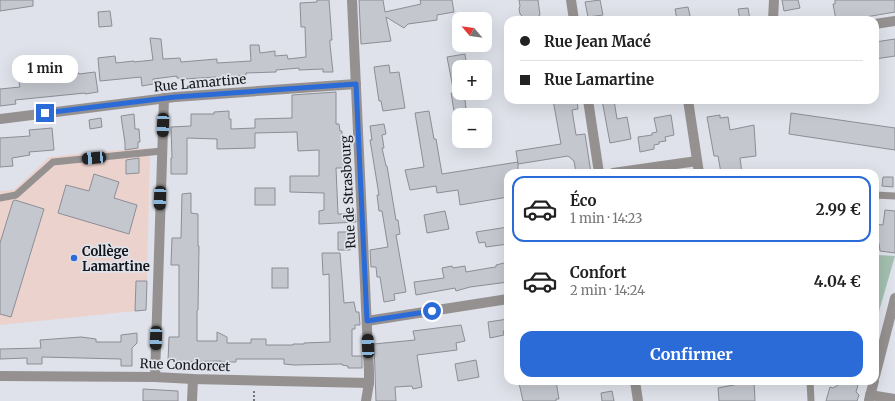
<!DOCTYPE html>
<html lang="fr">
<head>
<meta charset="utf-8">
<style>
  body { margin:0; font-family:Merriweather,serif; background:#f2f2f2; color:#222; height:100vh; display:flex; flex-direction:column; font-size:15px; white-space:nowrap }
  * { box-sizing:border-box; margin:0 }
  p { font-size:13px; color:#767676 }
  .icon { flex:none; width:22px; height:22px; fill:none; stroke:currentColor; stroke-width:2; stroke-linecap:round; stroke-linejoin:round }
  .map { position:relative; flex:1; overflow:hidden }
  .side { position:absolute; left:504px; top:169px; width:375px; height:216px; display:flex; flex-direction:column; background:#fff; border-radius:12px; box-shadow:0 4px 16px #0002 }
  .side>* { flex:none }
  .guide { position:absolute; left:504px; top:16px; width:375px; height:88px; border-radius:12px; box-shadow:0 4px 16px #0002; display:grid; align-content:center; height:88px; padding:0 16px; background:#fff }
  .needle { width:26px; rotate:299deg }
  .fabs { position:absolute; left:452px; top:12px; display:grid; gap:8px }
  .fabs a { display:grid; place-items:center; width:40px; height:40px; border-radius:8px; background:#fff; box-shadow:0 4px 16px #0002; font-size:20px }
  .end { position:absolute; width:18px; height:18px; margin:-9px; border:5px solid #2b6bd8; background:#fff; box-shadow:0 0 0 2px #fff }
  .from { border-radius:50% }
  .bubble { position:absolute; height:28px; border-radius:12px; background:#fff; box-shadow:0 4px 16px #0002; font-size:13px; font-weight:700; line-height:28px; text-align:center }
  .car { position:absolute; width:12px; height:24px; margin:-12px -6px; border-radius:5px; box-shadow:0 0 3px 1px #0007; background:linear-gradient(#222 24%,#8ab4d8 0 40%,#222 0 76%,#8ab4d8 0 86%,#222 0) }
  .guide b { display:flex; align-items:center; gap:14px; height:38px; font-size:15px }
  .guide b+b { border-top:1px solid #e0e0e0 }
  .guide i { width:10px; height:10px; background:#222 }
  ul { padding:7px 0 0; list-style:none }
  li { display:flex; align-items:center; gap:12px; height:66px; margin:0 8px 6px; padding:0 8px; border:2px solid transparent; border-radius:12px }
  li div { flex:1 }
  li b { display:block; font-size:15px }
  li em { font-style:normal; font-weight:700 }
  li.active { border-color:#2b6bd8 }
  li>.icon { width:36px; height:36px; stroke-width:1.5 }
  .action { display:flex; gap:8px; margin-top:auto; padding:8px 16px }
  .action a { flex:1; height:46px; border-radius:12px; background:#2b6bd8; color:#fff; font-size:16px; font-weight:700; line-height:46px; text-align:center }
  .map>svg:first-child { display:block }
</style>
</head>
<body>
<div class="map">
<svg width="895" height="401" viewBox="0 0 895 401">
  <rect width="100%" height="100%" fill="#dfe2ea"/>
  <polygon fill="#ecd2cd" points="150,148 147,281 136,281 135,311 0,325 0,191 14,190 49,157 96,152"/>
  <polygon fill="#a2bfaf" points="875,247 877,247 878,255 895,256 875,325"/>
  <g fill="#c5c7cf" stroke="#8c8e96">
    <polygon points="0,0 33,0 33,6 0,11"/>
    <polygon points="317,0 329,0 332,40 330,40 330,45 333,72 323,72 323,69 299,70 299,68 276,70 276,72 246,73 246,75 229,77 229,79 217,80 216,77 184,79 177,78 177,76 153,79 153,84 142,86 141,77 100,81 98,58 115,56 116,63 134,61 134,62 153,60 150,38 161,39 163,59 180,58 181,62 217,59 217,63 251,61 250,45 259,45 260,53 275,51 275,56 287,55 288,59 306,57 305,27 301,27 300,3 317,2"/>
    <polygon points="359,0 383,0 385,12 421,4 420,0 452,0 454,12 437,15 437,20 408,24 404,28 386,17 391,41 361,44"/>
    <polygon points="519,0 538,0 540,15 539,15 539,20 529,20 528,17 524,18 520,14 519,9 520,6"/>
    <polygon points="600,0 603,15 588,17 585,2"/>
    <polygon points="782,0 798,0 800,8 784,11"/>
    <polygon points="835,0 895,0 895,12 848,20 836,20 833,4 835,4"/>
    <polygon points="688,7 691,20 677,20 675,9"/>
    <polygon points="748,8 750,20 740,20 738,9"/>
    <polygon points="110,11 112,26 99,27 98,12"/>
    <polygon points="895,39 895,56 875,59 875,42"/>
    <polygon points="465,54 467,67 459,67 459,93 464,93 466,108 454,111 451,93 454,93 447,57"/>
    <polygon points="389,65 390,73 399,72 405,108 383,111 381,101 379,101 374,67"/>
    <polygon points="95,72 98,92 85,94 85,93 15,100 16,104 0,106 0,89 20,87 19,82 68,78 68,74 79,73 79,74"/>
    <polygon points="336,92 336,124 339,124 340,131 342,131 342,140 343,140 344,168 336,168 338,214 355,214 356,222 319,224 319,211 324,210 324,193 290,192 290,176 319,176 319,150 298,151 297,132 255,133 255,148 217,149 217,139 187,138 187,174 171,174 171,158 172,158 171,127 191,126 191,114 214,114 214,112 229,111 229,119 231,119 231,129 255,128 255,119 292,118 292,95"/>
    <polygon points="553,100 577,100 578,109 572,110 576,135 585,134 591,173 576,173 574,161 568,156 518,164 516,151 561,144"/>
    <polygon points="602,100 614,100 617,119 627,117 631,139 610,143"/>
    <polygon points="429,111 434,139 436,139 442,174 518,162 518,171 508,173 508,197 460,205 458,190 437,193 436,186 410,190 405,170 424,167 415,113"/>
    <polygon points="791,113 895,128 895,150 789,134"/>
    <polygon points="134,114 135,129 139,129 140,142 138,142 138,148 125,150 125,143 121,116"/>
    <polygon points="671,115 674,135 665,137 666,141 659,142 659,144 654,145 654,149 640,152 638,137 652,135 652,133 657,132 654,118"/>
    <polygon points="720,115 720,118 728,117 730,130 754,125 756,156 740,158 742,173 721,173 718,156 714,156 707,117"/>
    <polygon points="101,118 102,127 90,129 89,120"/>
    <polygon points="384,124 386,134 382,135 384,148 382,148 386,166 387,166 396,220 398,220 400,234 396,235 406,292 394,294 395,300 384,302 380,277 377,277 376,267 371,267 370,250 388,247 382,211 379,211 377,195 379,195 371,146 370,140 372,140 370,126"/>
    <polygon points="52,128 54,150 29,152 30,155 12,158 13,166 0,167 0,138 30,136 29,130"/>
    <polygon points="139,158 139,173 126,174 126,160"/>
    <polygon points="94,174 119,182 114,198 137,205 129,234 58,213 66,185 89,191"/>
    <polygon points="883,177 893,177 893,187 882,186"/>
    <rect x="255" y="188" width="20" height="17"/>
    <polygon points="191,193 191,213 198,214 198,246 199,246 198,310 197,311 197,341 217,341 217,332 227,337 227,343 251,343 251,339 266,339 266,345 293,345 293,344 304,344 304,343 330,342 329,274 323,275 322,253 340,253 344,303 354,302 356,312 359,312 360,325 355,325 355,329 352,329 352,356 362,356 362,368 348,368 348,366 342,365 342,364 294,365 284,364 284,359 236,359 236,362 221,362 221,361 178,362 178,361 168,361 169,337 179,337 179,265 171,265 172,238 181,238 182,194"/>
    <polygon points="15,200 44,209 11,317 0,314 0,243 13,201"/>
    <polygon points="885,210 895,211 895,253 880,251 879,243 875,243 875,224 883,225"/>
    <polygon points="445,211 449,229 427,233 424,215"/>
    <polygon points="508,227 508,244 486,247 485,242 479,243 476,232"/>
    <polygon points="338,232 353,232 353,245 350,245 350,250 338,250"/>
    <polygon points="508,262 508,282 470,287 456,291 455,288 416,295 414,282 444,278 442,268 452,266 453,268 465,266 466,272 489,268 496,267 496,265"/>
    <rect x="272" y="268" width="16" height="20"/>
    <polygon points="136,281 147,281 146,310 135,311"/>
    <polygon points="508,319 508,330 503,331 504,335 490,338 488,322"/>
    <polygon points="461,325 465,341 456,343 457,350 417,355 422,387 413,389 412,386 395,387 396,401 376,401 374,344 415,340 413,331"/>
    <polygon points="137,333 137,343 132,348 132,366 121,366 121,359 42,357 42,364 27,364 27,358 0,359 0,349 41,348 40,340 81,337 96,339 96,342 121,342 121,335"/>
    <polygon points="476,360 479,377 458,381 455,364"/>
    <polygon points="526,381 556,381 559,399 556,399 556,401 523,401 519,383"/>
    <polygon points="754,381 755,401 719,401 718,388"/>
    <polygon points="841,381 859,381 856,392 859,395 857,401 826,401 830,387 833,388 840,384"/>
    <polygon points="143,389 178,391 178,401 143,401"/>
    <polygon points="612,391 614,401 602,401 601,393"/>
  </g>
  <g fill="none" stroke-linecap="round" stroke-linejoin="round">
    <polyline stroke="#73757a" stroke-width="2" stroke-dasharray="2 2" stroke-linecap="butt" points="254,401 254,391"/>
    <g stroke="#959191" stroke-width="7">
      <polyline points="875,195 895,196"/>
      <polyline points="0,198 16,195 53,162 162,151"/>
      <polyline points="810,381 811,401"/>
    </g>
    <g stroke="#959191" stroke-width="10">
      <polyline points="352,0 369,372 369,383 366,401"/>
      <polyline points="571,0 574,20"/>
      <polyline points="773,20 774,0"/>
      <polyline points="875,24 895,21"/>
      <polyline points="588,100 599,173"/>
      <polyline points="688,100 699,173"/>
      <polyline points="0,119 175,97 356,84"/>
      <polyline points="613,173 697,161"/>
      <polyline points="367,321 508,299"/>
      <polyline points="0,376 155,377 193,379 369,383"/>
      <polyline points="875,376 895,298"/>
      <polyline points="155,377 164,98"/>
      <polyline points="635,381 638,401"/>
      <polyline points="870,395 895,399"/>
      <polyline points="869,400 874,381"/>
      <polyline points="192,401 193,379"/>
    </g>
  </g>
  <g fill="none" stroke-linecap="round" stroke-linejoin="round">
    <polyline stroke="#2b6bd8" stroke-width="5" points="45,113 175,97 356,84 367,321 432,311"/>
  </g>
  <circle fill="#2b6bd8" stroke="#dfe2ea" stroke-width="1.5" cx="74" cy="258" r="4"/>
  <g text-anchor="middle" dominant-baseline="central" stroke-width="3.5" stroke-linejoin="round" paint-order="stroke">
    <g font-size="13" fill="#151619" stroke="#dfe2ea">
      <text transform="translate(200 83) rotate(-5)">Rue Lamartine</text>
      <text transform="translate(348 192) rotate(-93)">Rue de Strasbourg</text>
      <text transform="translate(185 365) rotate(2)">Rue Condorcet</text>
    </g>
    <g font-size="13" font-weight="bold" fill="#151619" stroke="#dfe2ea" text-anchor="start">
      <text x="82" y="251">Collège<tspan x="82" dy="15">Lamartine</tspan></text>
    </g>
  </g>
</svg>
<div class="fabs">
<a><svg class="needle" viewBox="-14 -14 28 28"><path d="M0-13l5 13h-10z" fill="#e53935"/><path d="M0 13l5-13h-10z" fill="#767676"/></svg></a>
<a>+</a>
<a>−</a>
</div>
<i class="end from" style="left:432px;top:311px"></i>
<i class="end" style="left:45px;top:113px"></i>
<div class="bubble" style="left:12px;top:55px;width:66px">1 min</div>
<i class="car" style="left:163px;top:125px;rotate:182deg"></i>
<i class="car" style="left:94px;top:158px;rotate:265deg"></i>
<i class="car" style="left:160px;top:198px;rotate:182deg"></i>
<i class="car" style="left:156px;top:338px;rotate:182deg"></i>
<i class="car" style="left:368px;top:346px;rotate:358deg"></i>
<div class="guide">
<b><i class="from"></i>Rue Jean Macé</b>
<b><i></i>Rue Lamartine</b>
</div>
<section class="side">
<ul>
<li class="active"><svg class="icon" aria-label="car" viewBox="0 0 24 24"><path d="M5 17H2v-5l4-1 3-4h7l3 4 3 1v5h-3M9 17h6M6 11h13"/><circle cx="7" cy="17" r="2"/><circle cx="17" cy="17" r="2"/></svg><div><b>Éco</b><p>1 min · 14:23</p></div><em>2.99 €</em></li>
<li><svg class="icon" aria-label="car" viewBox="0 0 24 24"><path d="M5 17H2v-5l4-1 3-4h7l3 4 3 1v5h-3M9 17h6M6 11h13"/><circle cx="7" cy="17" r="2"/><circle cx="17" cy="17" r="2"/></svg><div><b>Confort</b><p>2 min · 14:24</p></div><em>4.04 €</em></li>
</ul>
<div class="action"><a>Confirmer</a></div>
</section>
</div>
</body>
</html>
